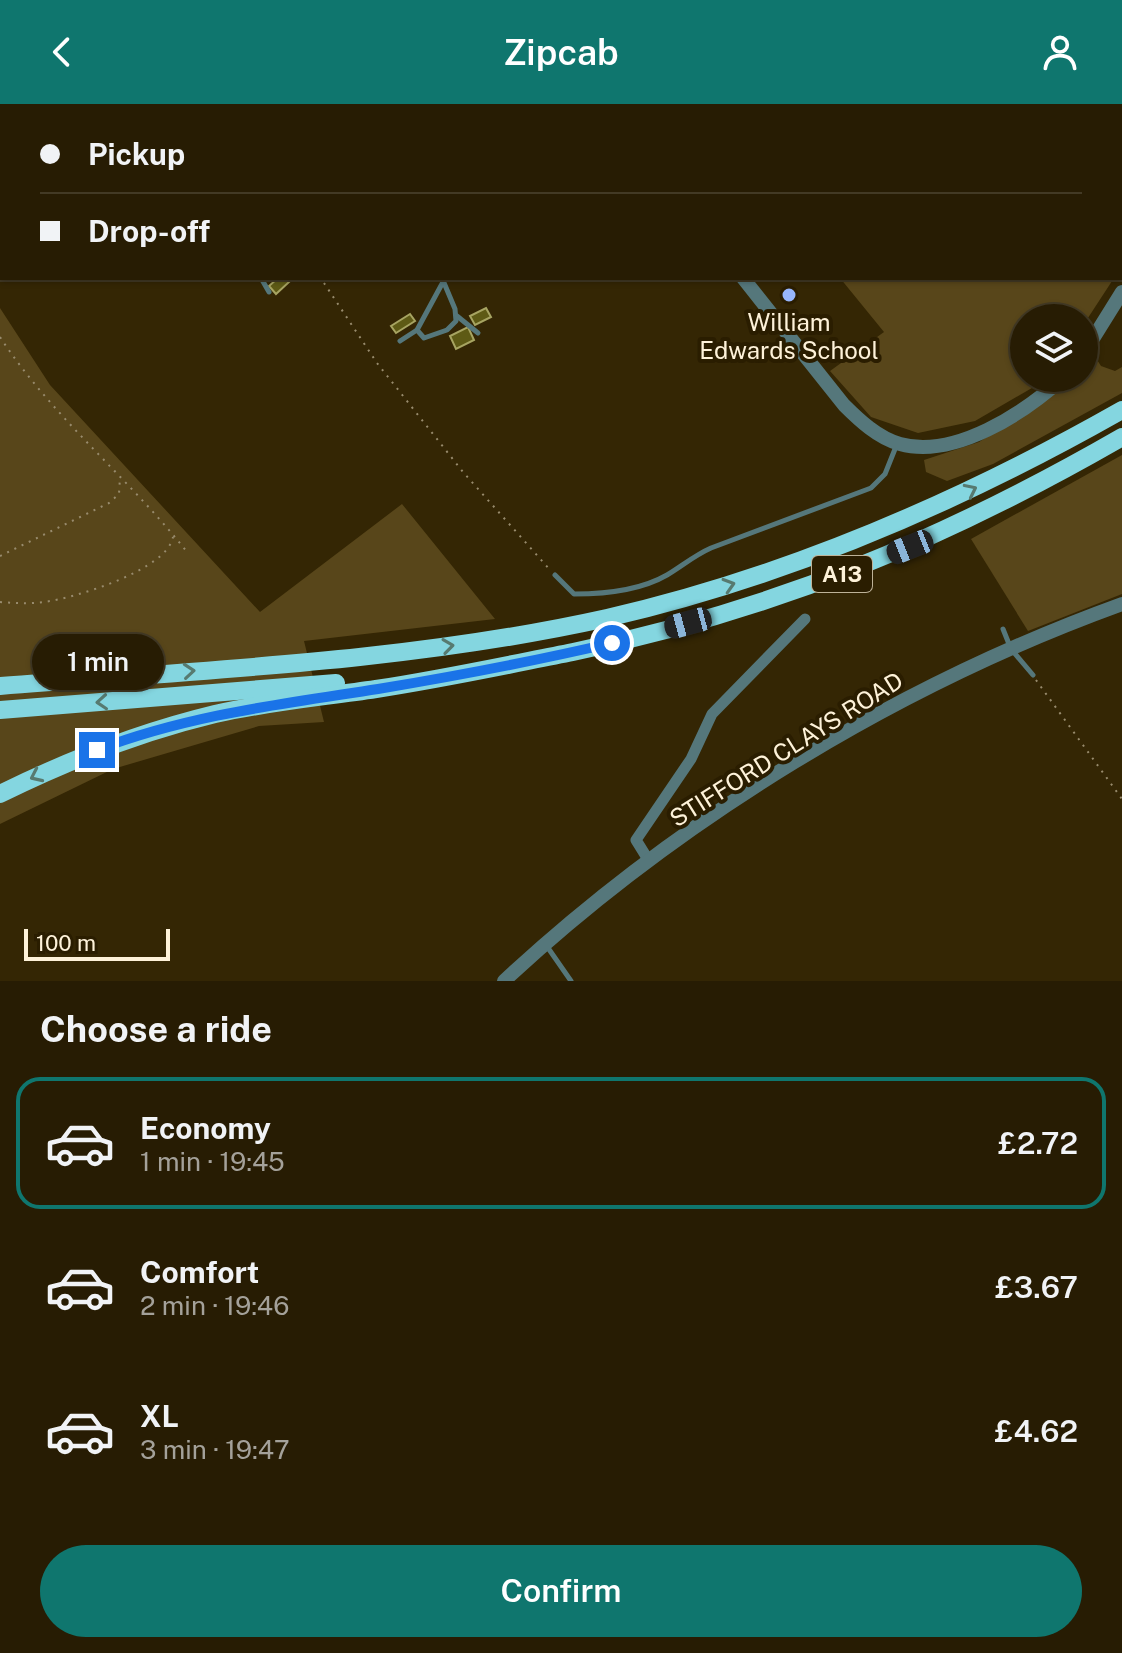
<!DOCTYPE html>
<html lang="en">
<head>
<meta charset="utf-8">
<style>
  body { margin:0; font-family:"Public Sans",sans-serif; background:#2f250d; color:#f1f3f6; height:100vh; display:flex; flex-direction:column; font-size:30px; white-space:nowrap }
  * { box-sizing:border-box; margin:0 }
  p { font-size:26px; color:#a4a19a }
  .icon { flex:none; width:44px; height:44px; fill:none; stroke:currentColor; stroke-width:2; stroke-linecap:round; stroke-linejoin:round }
  .map { position:relative; height:877px; overflow:hidden }
  .details { display:flex; flex-direction:column; background:#271c03; flex:1 }
  .details>* { flex:none }
  .hud { position:absolute; left:0px; top:0px; width:1122px; height:176px; box-shadow:0 2px 6px #0004,0 0 0 2px #433a25; display:grid; align-content:center; height:176px; padding:0 40px; background:#271c03 }
  .fabs { position:absolute; left:1010px; top:200px; display:grid; gap:16px }
  .fabs a { display:grid; place-items:center; width:88px; height:88px; border-radius:50%; background:#271c03; box-shadow:0 2px 6px #0004,0 0 0 2px #433a25; font-size:40px }
  .scale { position:absolute; left:24px; bottom:20px; width:146px; box-sizing:border-box; padding-left:8px; border:4px solid #fef2d9; border-top:0; font-size:22px; line-height:28px; white-space:nowrap; color:#fef2d9; -webkit-text-stroke:6px #2a1d00; paint-order:stroke }
  .end { position:absolute; width:36px; height:36px; margin:-18px; border:10px solid #1a73e8; background:#fff; box-shadow:0 0 0 4px #fff }
  .from { border-radius:50% }
  .bubble { position:absolute; height:56px; border-radius:28px; background:#271c03; box-shadow:0 2px 6px #0004,0 0 0 2px #433a25; font-size:26px; font-weight:600; line-height:56px; text-align:center }
  .car { position:absolute; width:24px; height:48px; margin:-24px -12px; border-radius:10px; box-shadow:0 0 6px 2px #0007; background:linear-gradient(#222 24%,#8ab4d8 0 40%,#222 0 76%,#8ab4d8 0 86%,#222 0) }
  .hud b { display:flex; align-items:center; gap:28px; height:76px; font-size:30px }
  .hud b+b { border-top:2px solid #433a25 }
  .hud i { width:20px; height:20px; background:#f1f3f6 }
  ul { padding:0; list-style:none }
  li { display:flex; align-items:center; gap:24px; height:132px; margin:0 16px 12px; padding:0 24px; border:4px solid transparent; border-radius:24px }
  li div { flex:1 }
  li b { display:block; font-size:30px }
  li em { font-style:normal; font-weight:600 }
  li.on { border-color:#0f766e }
  li>.icon { width:72px; height:72px; stroke-width:1.5 }
  h2 { padding:0 40px; font-size:36px; line-height:96px }
  .primary-button { display:flex; gap:16px; margin-top:auto; padding:16px 40px }
  .primary-button a { flex:1; height:92px; border-radius:48px; background:#0f766e; color:#fff; font-size:32px; font-weight:600; line-height:92px; text-align:center }
  header { display:flex; justify-content:space-between; align-items:center; height:104px; padding:0 40px; background:#0f766e; color:#fff; font-size:36px; font-weight:600 }
  .map>svg:first-child { display:block }
</style>
</head>
<body>
<header><svg class="icon" aria-label="back" viewBox="0 0 24 24"><path d="M15 5l-7 7 7 7"/></svg>Zipcab<svg class="icon" aria-label="person" viewBox="0 0 24 24"><circle cx="12" cy="8" r="4"/><path d="M4 21q1-7 8-7t8 7"/></svg></header>
<div class="map">
<svg width="1122" height="877" viewBox="0 0 1122 877">
  <rect width="100%" height="100%" fill="#342604"/>
  <g fill="#58461a">
    <polygon points="840,174 1114,174 1084,220 1084,214 1024,214 1024,274 1046,274 1044,277 975,317 918,329 871,313 830,267 884,228"/>
    <polygon points="0,204 50,281 260,508 402,400 495,515 304,537 324,618 259,622 113,665 0,720"/>
    <polygon points="1094,251 1101,262 1115,267 1122,263 1122,289 993,360 947,377 926,368 924,356 979,338 1045,297 1070,274 1084,274 1084,261"/>
    <polygon points="1122,351 1122,490 1028,527 971,435"/>
  </g>
  <g fill="#5e5a15" stroke="#a7a462" stroke-width="2">
    <polygon points="1110,0 1122,0 1120,112 1120,2 1107,2"/>
    <polygon points="278,174 285,174 289,178 276,190 269,182"/>
    <polygon points="486,204 491,213 475,221 470,212"/>
    <polygon points="410,210 415,217 396,229 391,222"/>
    <polygon points="468,223 474,236 456,245 450,232"/>
  </g>
  <g fill="none" stroke-linecap="round" stroke-linejoin="round">
    <g stroke="#988b6d" stroke-width="2" stroke-dasharray="2 6" stroke-linecap="butt">
      <polyline points="324,179 377,259 463,368 551,467"/>
      <path d="M0,233C53,314 128,373 187,448"/>
      <polyline points="0,452 109,399 119,390 120,373"/>
      <path d="M0,498C15,499 29,500 44,498C75,494 167,466 173,433"/>
      <polyline points="1036,576 1122,695"/>
    </g>
    <g stroke="#55777b" stroke-width="5">
      <polyline points="208,0 210,2"/>
      <polyline points="1120,122 1122,120"/>
      <polyline points="261,174 269,188"/>
      <polyline points="442,174 455,205 456,217 447,226 424,234 417,226 443,178"/>
      <polyline points="457,212 478,229"/>
      <polyline points="400,237 417,226"/>
      <path d="M555,471L574,490C604,490 641,486 667,471C682,462 695,451 711,444L871,384L885,370L897,340"/>
      <polyline points="1003,525 1011,545 1033,571"/>
      <polyline points="546,841 571,877"/>
    </g>
    <polyline stroke="#55777b" stroke-width="11" points="649,757 636,736 691,655 712,610 805,515"/>
    <g stroke="#55777b" stroke-width="14">
      <polyline points="613,0 614,2"/>
      <path d="M743,174L844,301C859,316 878,334 900,340C955,355 1024,309 1063,274"/>
      <polyline points="1084,249 1122,188"/>
      <path d="M504,877C678,715 898,581 1122,500"/>
    </g>
    <g stroke="#84d6e0" stroke-width="18">
      <path d="M0,582C202,566 409,558 607,514C790,472 960,398 1122,306"/>
      <polyline points="0,606 336,579"/>
      <path d="M0,690C69,656 140,628 215,610C268,598 323,593 376,585C442,575 507,561 573,548C775,506 943,436 1122,333"/>
    </g>
  </g>
  <defs><path id="oneway-chevron" d="M-2-3.5L2.5 0L-2 3.5" fill="none" stroke-width="1.6" stroke-linecap="round" stroke-linejoin="round" transform="scale(2)"/></defs>
  <g stroke="#577a70">
    <use href="#oneway-chevron" transform="translate(971 386) rotate(-26)"/>
    <use href="#oneway-chevron" transform="translate(729 481) rotate(-17)"/>
    <use href="#oneway-chevron" transform="translate(448 542) rotate(-8)"/>
    <use href="#oneway-chevron" transform="translate(189 567) rotate(-5)"/>
    <use href="#oneway-chevron" transform="translate(102 598) rotate(176)"/>
    <use href="#oneway-chevron" transform="translate(36 672) rotate(155)"/>
  </g>
  <g fill="none" stroke-linecap="round" stroke-linejoin="round">
    <path stroke="#1a73e8" stroke-width="10" d="M97,646C188,611 282,600 378,585C456,572 535,557 612,539"/>
  </g>
  <circle fill="#97b6fd" stroke="#2a1d00" stroke-width="3" cx="789" cy="191" r="8"/>
  <g text-anchor="middle" dominant-baseline="central" stroke-width="8" stroke-linejoin="round" paint-order="stroke">
    <rect fill="#2a1d00" stroke="#beb298" stroke-width="2" x="812" y="452" width="60" height="36" rx="6"/>
    <g font-size="22" font-weight="bold" fill="#fef2d9">
      <text x="842" y="470">A13</text>
    </g>
    <g font-size="24" fill="#fef2d9" stroke="#2a1d00">
      <text x="789" y="218">William<tspan x="789" dy="28">Edwards School</tspan></text>
    </g>
    <g font-size="24" fill="#fef2d9" stroke="#2a1d00">
      <text transform="translate(786 645) rotate(-32)">STIFFORD CLAYS ROAD</text>
    </g>
  </g>
</svg>
<div class="fabs">
<a><svg class="icon" aria-label="layers" viewBox="0 0 24 24"><path d="M12 4l9 5-9 5-9-5zM3 14l9 5 9-5"/></svg></a>
</div>
<div class="scale">100 m</div>
<i class="end from" style="left:612px;top:539px"></i>
<i class="end" style="left:97px;top:646px"></i>
<div class="bubble" style="left:32px;top:530px;width:132px">1 min</div>
<i class="car" style="left:910px;top:443px;rotate:248deg"></i>
<i class="car" style="left:688px;top:519px;rotate:255deg"></i>
<div class="hud">
<b><i class="from"></i>Pickup</b>
<b><i></i>Drop-off</b>
</div>
</div>
<section class="details">
<h2>Choose a ride</h2>
<ul>
<li class="on"><svg class="icon" aria-label="car" viewBox="0 0 24 24"><path d="M5 17H2v-5l4-1 3-4h7l3 4 3 1v5h-3M9 17h6M6 11h13"/><circle cx="7" cy="17" r="2"/><circle cx="17" cy="17" r="2"/></svg><div><b>Economy</b><p>1 min · 19:45</p></div><em>£2.72</em></li>
<li><svg class="icon" aria-label="car" viewBox="0 0 24 24"><path d="M5 17H2v-5l4-1 3-4h7l3 4 3 1v5h-3M9 17h6M6 11h13"/><circle cx="7" cy="17" r="2"/><circle cx="17" cy="17" r="2"/></svg><div><b>Comfort</b><p>2 min · 19:46</p></div><em>£3.67</em></li>
<li><svg class="icon" aria-label="car" viewBox="0 0 24 24"><path d="M5 17H2v-5l4-1 3-4h7l3 4 3 1v5h-3M9 17h6M6 11h13"/><circle cx="7" cy="17" r="2"/><circle cx="17" cy="17" r="2"/></svg><div><b>XL</b><p>3 min · 19:47</p></div><em>£4.62</em></li>
</ul>
<div class="primary-button"><a>Confirm</a></div>
</section>
</body>
</html>
